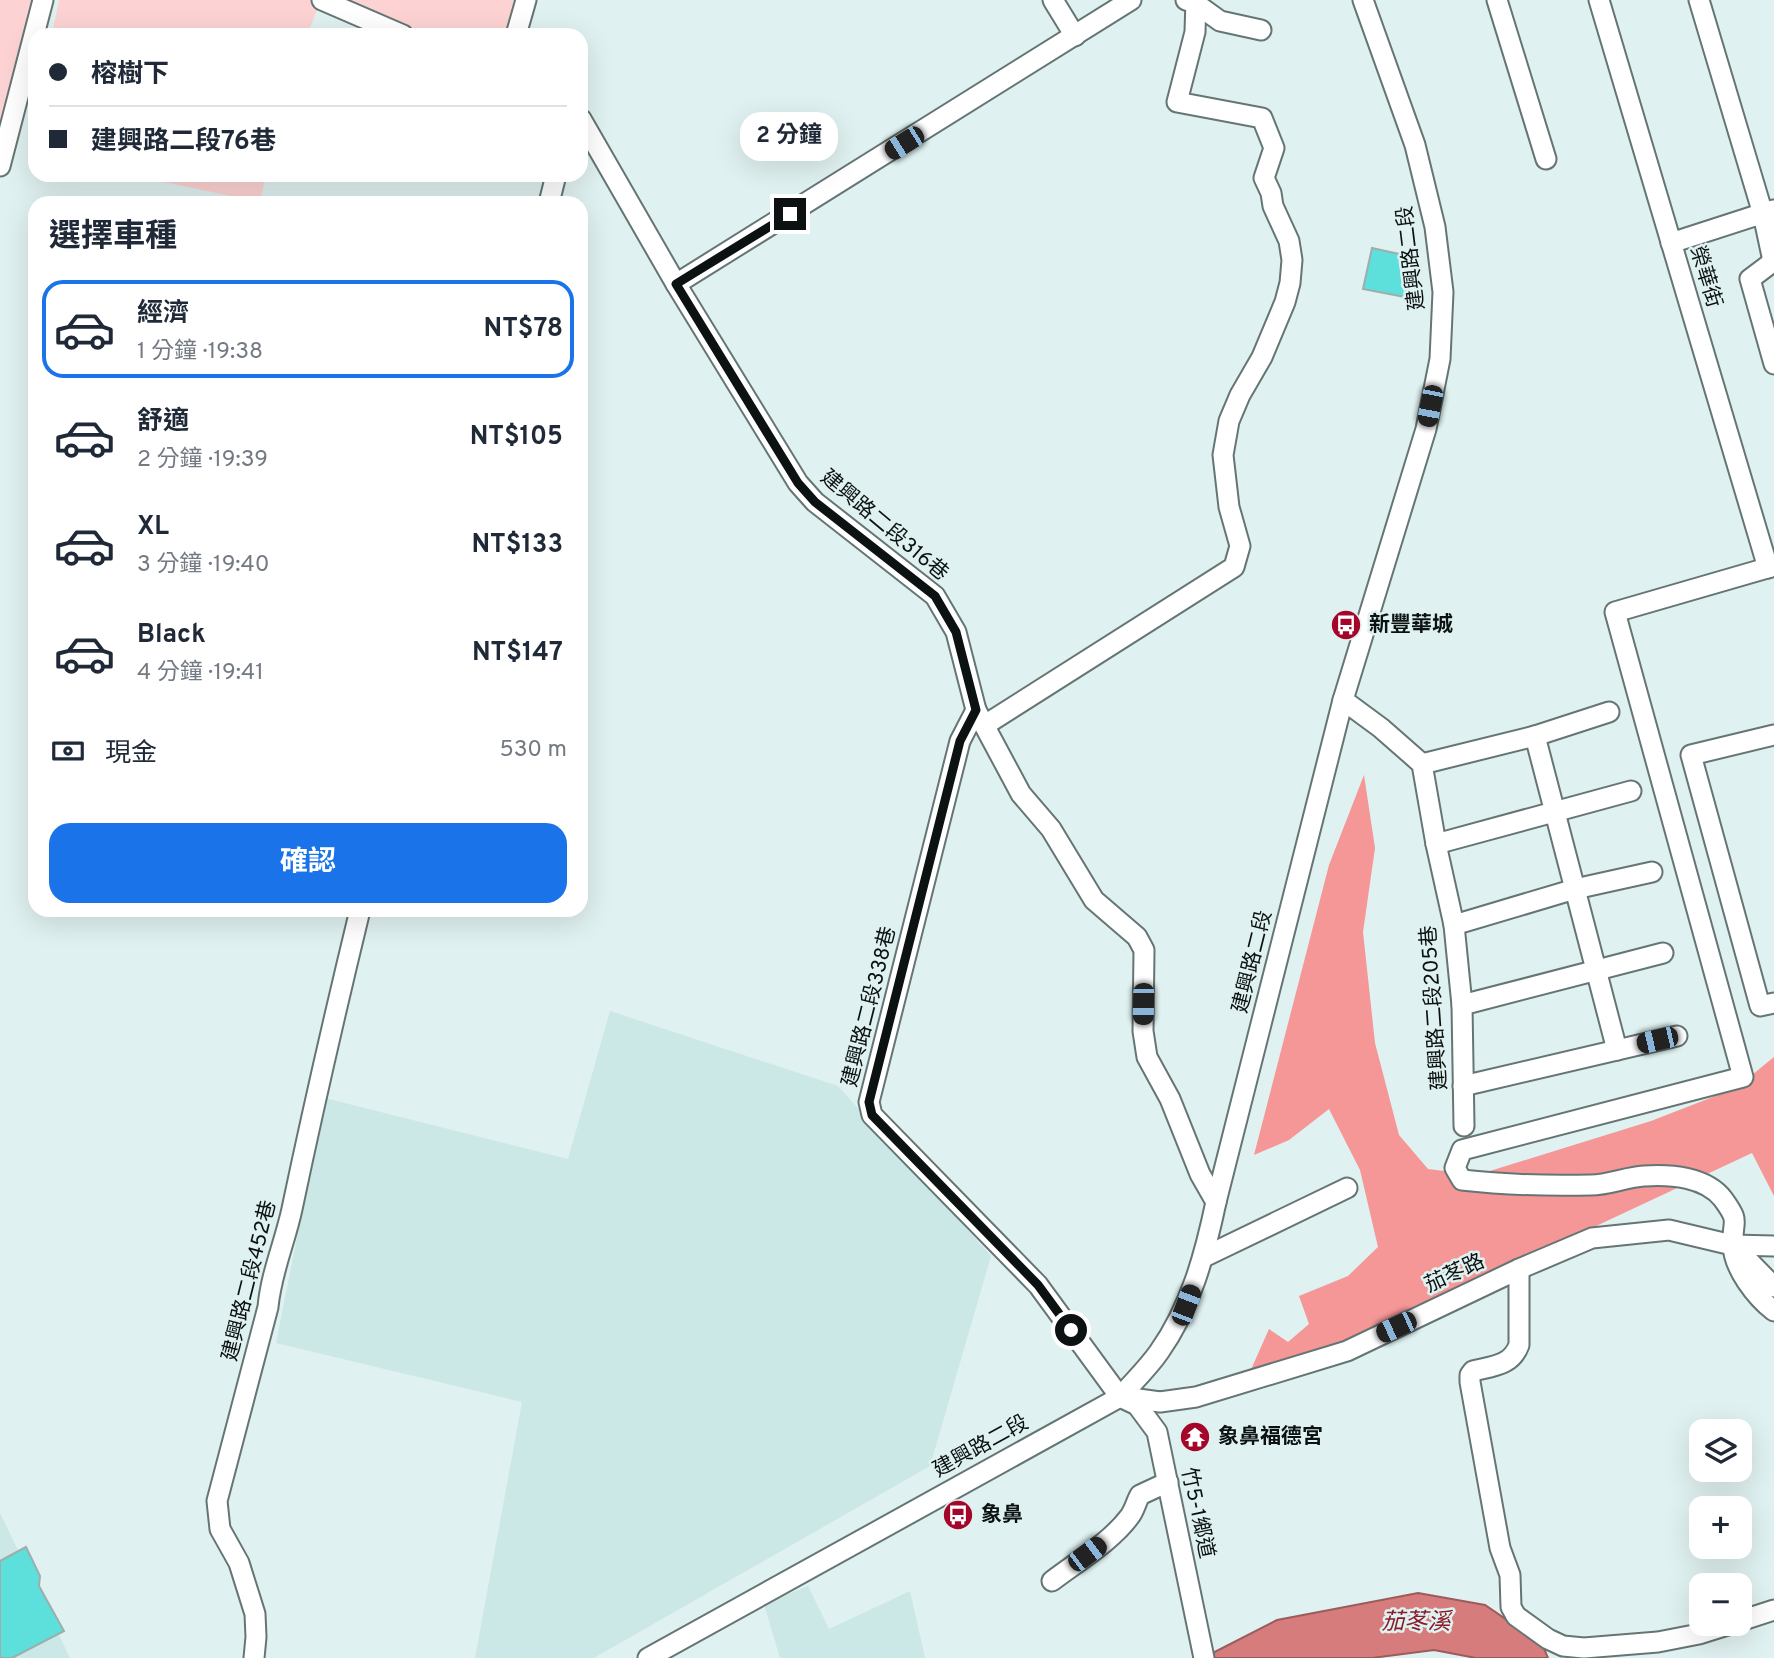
<!DOCTYPE html>
<html lang="zh-TW">
<head>
<meta charset="utf-8">
<style>
  body { margin:0; font-family:Overpass,"Noto Sans TC",sans-serif; background:#f6f6f7; color:#1f2937; height:100vh; display:flex; flex-direction:column; font-size:26px; white-space:nowrap }
  * { box-sizing:border-box; margin:0 }
  p { font-size:23px; color:#747a83 }
  .icon { flex:none; width:38px; height:38px; fill:none; stroke:currentColor; stroke-width:2; stroke-linecap:round; stroke-linejoin:round }
  .map { position:relative; flex:1; overflow:hidden }
  .side { position:absolute; left:28px; top:196px; width:560px; height:721px; display:flex; flex-direction:column; background:#fff; border-radius:21px; box-shadow:0 7px 28px #0002 }
  .side>* { flex:none }
  .banner { position:absolute; left:28px; top:28px; width:560px; height:154px; border-radius:21px; box-shadow:0 7px 28px #0002; display:grid; align-content:center; height:154px; padding:0 21px; background:#fff }
  .fabs { position:absolute; left:1689px; top:1419px; display:grid; gap:14px }
  .fabs a { display:grid; place-items:center; width:63px; height:63px; border-radius:14px; background:#fff; box-shadow:0 7px 28px #0002; font-size:35px }
  .end { position:absolute; width:32px; height:32px; margin:-16px; border:9px solid #0c1212; background:#fff; box-shadow:0 0 0 4px #fff }
  .from { border-radius:50% }
  .bubble { position:absolute; height:49px; border-radius:21px; background:#fff; box-shadow:0 7px 28px #0002; font-size:23px; font-weight:700; line-height:49px; text-align:center }
  .car { position:absolute; width:21px; height:42px; margin:-21px -10px; border-radius:9px; box-shadow:0 0 5px 2px #0007; background:linear-gradient(#222 24%,#8ab4d8 0 40%,#222 0 76%,#8ab4d8 0 86%,#222 0) }
  .banner b { display:flex; align-items:center; gap:24px; height:66px; font-size:26px }
  .banner b+b { border-top:2px solid #e0e1e3 }
  .banner i { width:18px; height:18px; background:#1f2937 }
  ul { padding:0; list-style:none }
  li { display:flex; align-items:center; gap:21px; height:98px; margin:0 14px 10px; padding:0 7px; border:4px solid transparent; border-radius:21px }
  li div { flex:1 }
  li b { display:block; font-size:26px }
  li em { font-style:normal; font-weight:700 }
  li.current { border-color:#1a73e8 }
  li>.icon { width:63px; height:63px; stroke-width:1.5 }
  h2 { padding:0 21px; font-size:32px; line-height:84px }
  .pay { display:flex; align-items:center; gap:18px; height:77px; padding:0 21px; font-size:26px }
  .pay p { margin-inline-start:auto }
  .action { display:flex; gap:14px; margin-top:auto; padding:14px 21px }
  .action a { flex:1; height:80px; border-radius:21px; background:#1a73e8; color:#fff; font-size:28px; font-weight:700; line-height:80px; text-align:center }
  .map>svg:first-child { display:block }
</style>
</head>
<body>
<div class="map">
<svg width="1774" height="1658" viewBox="0 0 1774 1658">
  <rect width="100%" height="100%" fill="#dff1f0"/>
  <g fill="#cce8e6">
    <polygon points="610,1011 838,1086 991,1256 930,1466 594,1658 475,1658 522,1402 276,1343 325,1098 568,1159"/>
    <polygon points="0,1513 70,1658 0,1658"/>
    <polygon points="808,1586 829,1629 910,1591 925,1658 780,1658 764,1604"/>
  </g>
  <g fill="#fcd3d2">
    <polygon points="0,0 42,0 0,174"/>
    <polygon points="59,0 321,0 307,35 52,35"/>
    <polygon points="323,0 522,0 517,35 404,35"/>
    <polygon points="130,175 266,175 260,202"/>
  </g>
  <polygon fill="#f59697" points="1364,775 1375,848 1363,932 1375,1043 1399,1135 1428,1169 1477,1175 1651,1121 1736,1088 1774,1057 1774,1196 1752,1153 1241,1392 1269,1329 1288,1342 1309,1324 1299,1296 1348,1276 1378,1247 1360,1170 1329,1109 1289,1140 1254,1155 1329,865"/>
  <polygon fill="#d77c7d" stroke="#9a5c5d" stroke-width="2" points="1418,1593 1485,1605 1542,1644 1548,1658 1476,1658 1434,1650 1372,1658 1203,1658 1277,1620"/>
  <g fill="#5ddfdc" stroke="#9daead" stroke-width="2">
    <polygon points="1372,248 1413,257 1405,297 1363,289"/>
    <polygon points="1186,1427 1207,1431 1204,1448 1183,1444"/>
    <polygon points="26,1547 40,1576 39,1586 64,1631 12,1658 0,1658 0,1561"/>
  </g>
  <g fill="none" stroke-linecap="round" stroke-linejoin="round">
    <g stroke="#657574" stroke-width="23">
      <g id="minor">
        <polyline points="322,0 403,35"/>
        <polyline points="1053,0 1075,36"/>
        <polyline points="1186,0 1195,3 1220,21 1261,30"/>
        <polyline points="1497,0 1546,159"/>
        <polyline points="1599,0 1768,568"/>
        <polyline points="1699,0 1763,214 1773,261"/>
        <polyline points="516,35 526,0"/>
        <polyline points="581,119 676,284 798,483 815,502 935,596 956,632 976,710 1021,794 1051,829 1094,900 1137,937 1144,950 1143,1031 1147,1057 1170,1099 1200,1174 1216,1202"/>
        <polyline points="0,166 43,0"/>
        <polyline points="549,203 556,175"/>
        <polyline points="1671,243 1773,210"/>
        <polyline points="1774,261 1750,279 1774,364"/>
        <polyline points="676,284 1131,0"/>
        <path d="M1774,566L1615,612L1743,1077L1462,1150L1455,1168L1462,1180C1506,1185 1548,1186 1591,1185C1609,1185 1626,1177 1644,1176C1671,1174 1706,1177 1723,1199C1741,1224 1732,1218 1733,1244C1733,1268 1756,1297 1774,1311"/>
        <polyline points="1343,700 1381,728 1422,764 1436,844 1454,925 1462,1005 1464,1126"/>
        <polyline points="976,710 960,741 869,1102 872,1115 1038,1285 1120,1397 1137,1405 1157,1432 1204,1658"/>
        <polyline points="985,725 1234,567 1240,546 1229,507 1223,455 1229,421 1240,395 1262,357 1285,302 1290,283 1292,260 1289,241 1273,206 1271,193 1264,178 1274,148 1262,118 1177,102 1195,32 1196,0"/>
        <polyline points="1774,735 1691,755 1760,1006 1774,1003"/>
        <polyline points="1535,736 1617,1050"/>
        <polyline points="1422,764 1535,736 1609,712"/>
        <polyline points="1436,844 1631,791"/>
        <polyline points="1454,925 1575,889 1652,872"/>
        <polyline points="1462,1005 1663,953"/>
        <polyline points="1463,1086 1677,1036"/>
        <polyline points="1741,1253 1774,1287"/>
        <polyline points="1204,1257 1347,1188"/>
        <path d="M1519,1269V1345C1511,1366 1493,1366 1473,1371L1470,1375V1382L1500,1548L1510,1575L1511,1607L1516,1616L1548,1639L1563,1646L1584,1648L1658,1642L1699,1634L1731,1624"/>
        <polyline points="1124,1397 1160,1402 1196,1397 1347,1351 1519,1269 1592,1238 1669,1230 1732,1245 1774,1246"/>
        <path d="M1052,1581C1078,1561 1111,1542 1130,1516C1135,1509 1136,1502 1140,1495L1168,1482"/>
        <polyline points="1740,1621 1774,1610"/>
        <path d="M254,1658L256,1637L255,1614L239,1563L220,1529L217,1501L268,1307C271,1273 285,1242 292,1209C313,1109 336,1009 360,910"/>
        <path d="M648,1658L1120,1397C1133,1382 1148,1368 1159,1352C1191,1307 1205,1254 1216,1202L1343,700L1426,429L1440,359L1443,292L1435,227L1415,145L1363,0"/>
      </g>
    </g>
    <use href="#minor" stroke="#fff" stroke-width="19"/>
  </g>
  <g fill="none" stroke-linecap="round" stroke-linejoin="round">
    <polyline stroke="#0c1212" stroke-width="9" points="790,214 676,284 798,483 815,502 935,596 956,632 976,710 960,741 869,1102 872,1115 1038,1285 1071,1330"/>
  </g>
  <defs>
    <g id="bus-disc" transform="scale(1.575)"><circle r="9.5" fill="#a4062a" stroke="#dff1f0"/><path d="M-5-6H5V4H4V6H2V4H-2V6H-4V4H-5ZM-3.5-4V0h7V-4ZM-3.5 1.2v1.5H-2V1.2ZM2 1.2v1.5H3.5V1.2Z" fill="#fff"/></g>
    <g id="temple-disc" transform="scale(1.575)"><circle r="9.5" fill="#a4062a" stroke="#dff1f0"/><path d="M0-6L5-2H3V0L6.5 2.5H4V6H1.5V3h-3V6H-4V2.5H-6.5L-3 0V-2H-5Z" fill="#fff"/></g>
  </defs>
  <g fill-rule="evenodd">
    <use href="#bus-disc" x="1346" y="625"/>
    <use href="#temple-disc" x="1195" y="1437"/>
    <use href="#bus-disc" x="958" y="1515"/>
  </g>
  <g text-anchor="middle" dominant-baseline="central" stroke-width="5" stroke-linejoin="round" paint-order="stroke">
    <g font-size="21" fill="#0c1212" stroke="#dff1f0">
      <text transform="translate(1412 258) rotate(-97)">建興路二段</text>
      <text transform="translate(1705 277) rotate(73)">榮華街</text>
      <text transform="translate(884 526) rotate(40)">建興路二段316巷</text>
      <text transform="translate(1253 962) rotate(-76)">建興路二段</text>
      <text transform="translate(870 1007) rotate(-76)">建興路二段338巷</text>
      <text transform="translate(1435 1008) rotate(-94)">建興路二段205巷</text>
      <text transform="translate(1455 1274) rotate(-25)">茄苳路</text>
      <text transform="translate(250 1281) rotate(-76)">建興路二段452巷</text>
      <text transform="translate(981 1447) rotate(-29)">建興路二段</text>
      <text transform="translate(1197 1513) rotate(78)">竹5-1鄉道</text>
    </g>
    <g font-size="21" font-weight="bold" fill="#0c1212" stroke="#dff1f0" text-anchor="start">
      <text x="1369" y="625">新豐華城</text>
      <text x="1218" y="1437">象鼻福德宮</text>
      <text x="981" y="1515">象鼻</text>
    </g>
    <g font-size="23" font-style="italic" fill="#8a1c2a" stroke="#dff1f0">
      <text x="1416" y="1623">茄苳溪</text>
    </g>
  </g>
</svg>
<div class="fabs">
<a><svg class="icon" aria-label="layers" viewBox="0 0 24 24"><path d="M12 4l9 5-9 5-9-5zM3 14l9 5 9-5"/></svg></a>
<a>+</a>
<a>−</a>
</div>
<i class="end from" style="left:1071px;top:1330px"></i>
<i class="end" style="left:790px;top:214px"></i>
<div class="bubble" style="left:740px;top:112px;width:98px">2 分鐘</div>
<i class="car" style="left:904px;top:143px;rotate:238deg"></i>
<i class="car" style="left:1430px;top:406px;rotate:191deg"></i>
<i class="car" style="left:1143px;top:1004px;rotate:181deg"></i>
<i class="car" style="left:1657px;top:1040px;rotate:257deg"></i>
<i class="car" style="left:1186px;top:1305px;rotate:21deg"></i>
<i class="car" style="left:1396px;top:1327px;rotate:245deg"></i>
<i class="car" style="left:1087px;top:1554px;rotate:53deg"></i>
<div class="banner">
<b><i class="from"></i>榕樹下</b>
<b><i></i>建興路二段76巷</b>
</div>
<section class="side">
<h2>選擇車種</h2>
<ul>
<li class="current"><svg class="icon" aria-label="car" viewBox="0 0 24 24"><path d="M5 17H2v-5l4-1 3-4h7l3 4 3 1v5h-3M9 17h6M6 11h13"/><circle cx="7" cy="17" r="2"/><circle cx="17" cy="17" r="2"/></svg><div><b>經濟</b><p>1 分鐘 · 19:38</p></div><em>NT$78</em></li>
<li><svg class="icon" aria-label="car" viewBox="0 0 24 24"><path d="M5 17H2v-5l4-1 3-4h7l3 4 3 1v5h-3M9 17h6M6 11h13"/><circle cx="7" cy="17" r="2"/><circle cx="17" cy="17" r="2"/></svg><div><b>舒適</b><p>2 分鐘 · 19:39</p></div><em>NT$105</em></li>
<li><svg class="icon" aria-label="car" viewBox="0 0 24 24"><path d="M5 17H2v-5l4-1 3-4h7l3 4 3 1v5h-3M9 17h6M6 11h13"/><circle cx="7" cy="17" r="2"/><circle cx="17" cy="17" r="2"/></svg><div><b>XL</b><p>3 分鐘 · 19:40</p></div><em>NT$133</em></li>
<li><svg class="icon" aria-label="car" viewBox="0 0 24 24"><path d="M5 17H2v-5l4-1 3-4h7l3 4 3 1v5h-3M9 17h6M6 11h13"/><circle cx="7" cy="17" r="2"/><circle cx="17" cy="17" r="2"/></svg><div><b>Black</b><p>4 分鐘 · 19:41</p></div><em>NT$147</em></li>
</ul>
<div class="pay"><svg class="icon" aria-label="cash" viewBox="0 0 24 24"><path d="M3 7h18v10H3z"/><circle cx="12" cy="12" r="2"/></svg>現金<p>530 m</p></div>
<div class="action"><a>確認</a></div>
</section>
</div>
</body>
</html>
